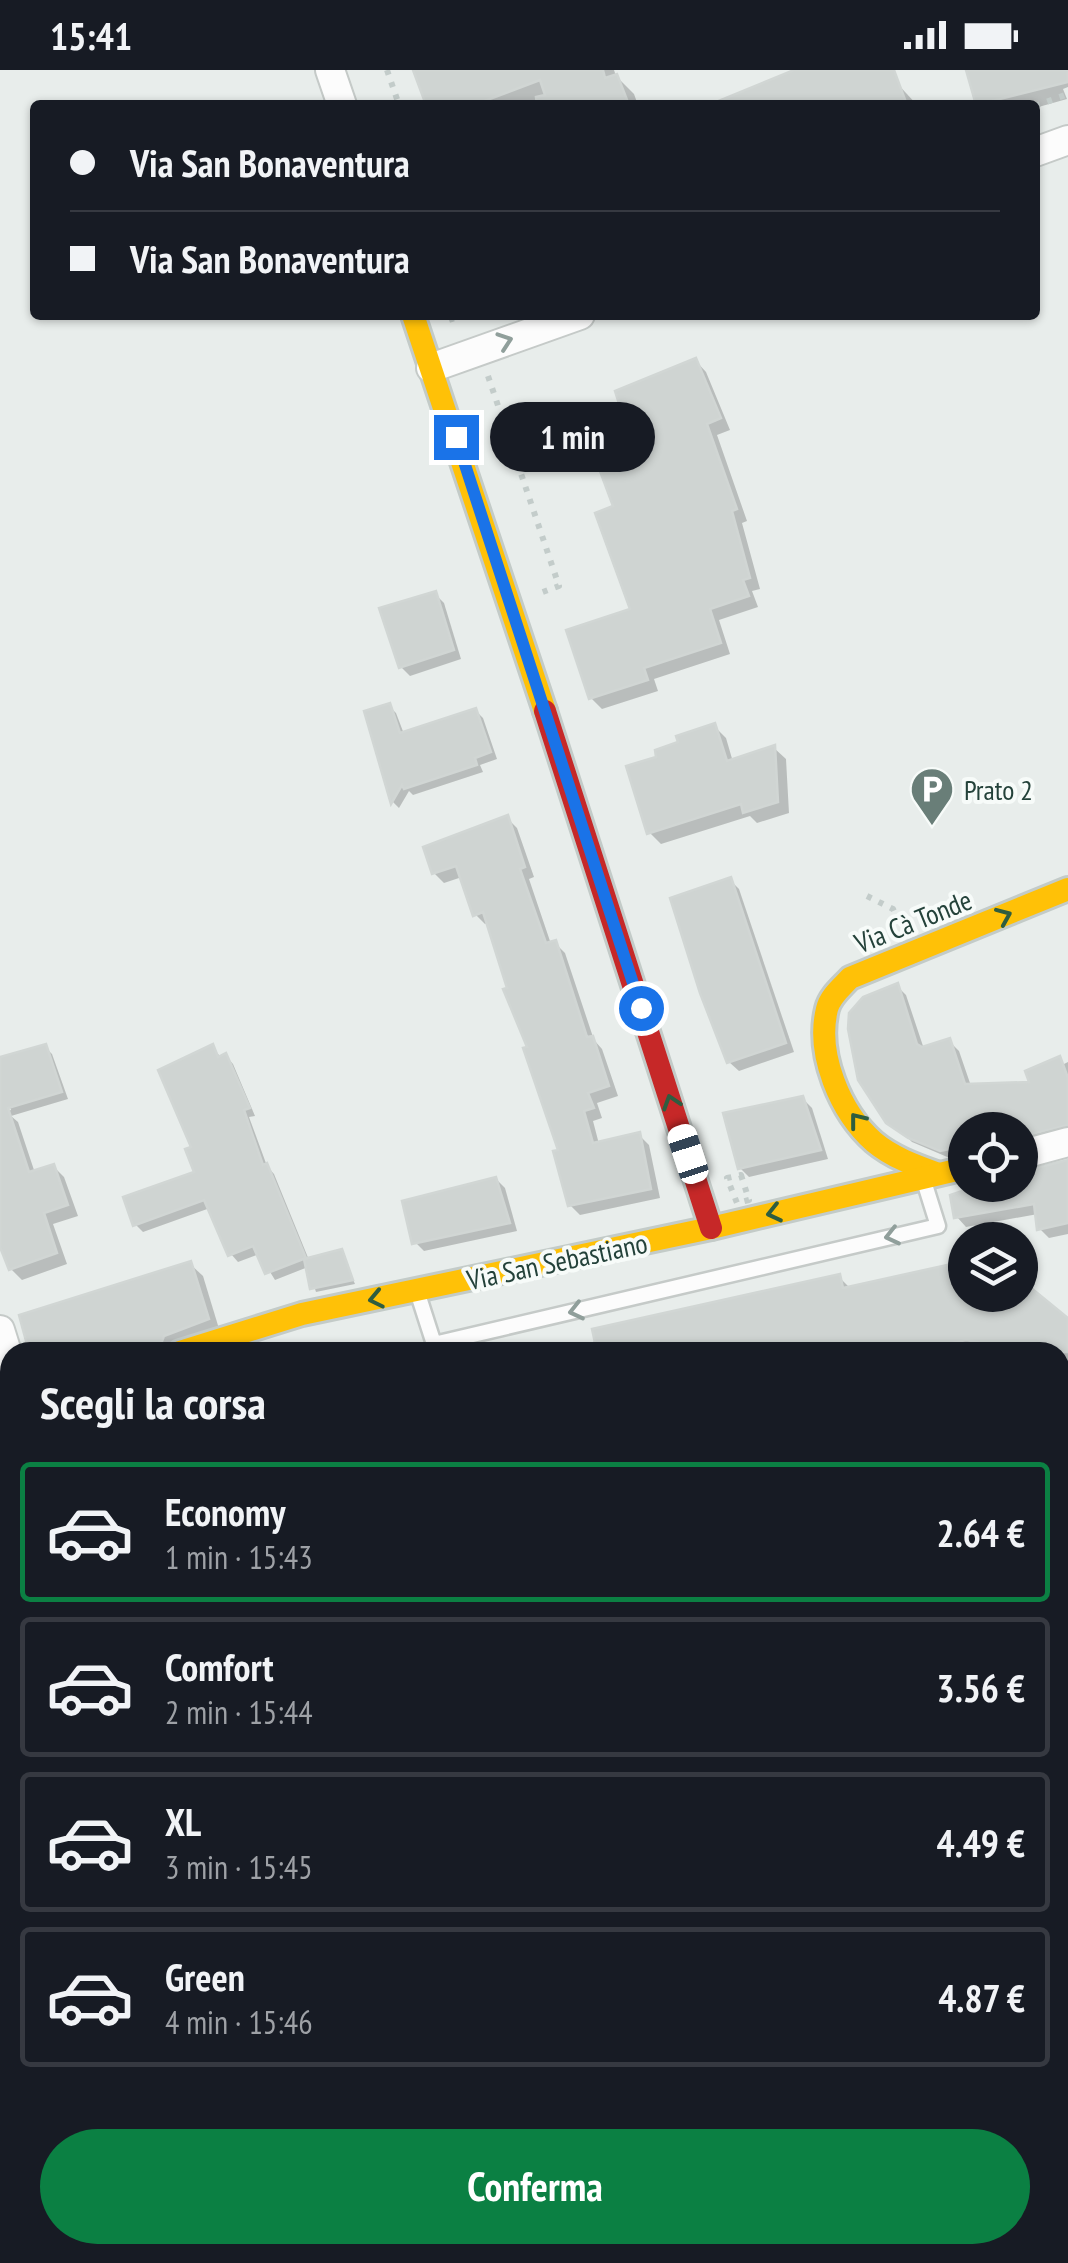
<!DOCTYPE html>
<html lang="it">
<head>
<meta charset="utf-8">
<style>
  body { margin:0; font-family:"PT Sans Narrow",sans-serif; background:#20242c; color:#f1f3f6; height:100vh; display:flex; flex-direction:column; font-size:38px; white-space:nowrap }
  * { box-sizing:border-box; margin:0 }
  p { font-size:32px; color:#9ea1a6 }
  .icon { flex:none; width:55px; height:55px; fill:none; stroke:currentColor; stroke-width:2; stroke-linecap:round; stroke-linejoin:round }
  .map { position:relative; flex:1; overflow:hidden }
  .sheet { position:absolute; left:0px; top:1272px; width:1070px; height:922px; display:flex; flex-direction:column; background:#171b24; border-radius:30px 30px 0 0; box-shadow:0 2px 8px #0004 }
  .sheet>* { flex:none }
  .top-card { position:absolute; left:30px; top:30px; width:1010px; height:220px; border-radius:10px; box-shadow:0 2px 8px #0004; display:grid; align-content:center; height:220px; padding:0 40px; background:#171b24 }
  .controls { position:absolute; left:948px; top:1042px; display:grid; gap:20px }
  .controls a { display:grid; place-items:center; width:90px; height:90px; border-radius:50%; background:#171b24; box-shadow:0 2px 8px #0004; font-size:50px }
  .end { position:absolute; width:45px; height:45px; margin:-22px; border:12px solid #1a73e8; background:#fff; box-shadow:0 0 0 5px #fff }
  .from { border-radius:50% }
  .bubble { position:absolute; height:70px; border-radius:35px; background:#171b24; box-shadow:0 2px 8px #0004; font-size:32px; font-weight:800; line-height:70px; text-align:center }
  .car { position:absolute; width:30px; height:60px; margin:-30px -15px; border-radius:12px; box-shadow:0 0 8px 2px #0007; background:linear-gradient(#fff 24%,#345 0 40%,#fff 0 76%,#345 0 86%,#fff 0) }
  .top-card b { display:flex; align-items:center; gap:35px; height:95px; font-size:38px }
  .top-card b+b { border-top:2px solid #363941 }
  .top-card i { width:25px; height:25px; background:#f1f3f6 }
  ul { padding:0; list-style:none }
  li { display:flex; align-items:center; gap:30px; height:140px; margin:0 20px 15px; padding:0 20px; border:5px solid #363941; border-radius:10px }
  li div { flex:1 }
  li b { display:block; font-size:38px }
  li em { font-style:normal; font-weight:800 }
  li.current { border-color:#0b8043 }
  li>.icon { width:90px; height:90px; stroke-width:1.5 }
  h2 { padding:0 40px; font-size:45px; line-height:120px }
  .action { display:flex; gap:20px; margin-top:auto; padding:20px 40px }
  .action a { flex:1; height:115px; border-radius:60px; background:#0b8043; color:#fff; font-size:40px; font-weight:800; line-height:115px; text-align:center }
  .status { display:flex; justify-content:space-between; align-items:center; height:70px; padding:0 50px; background:#171b24; direction:ltr }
  .status svg { height:28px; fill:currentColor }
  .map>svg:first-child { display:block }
</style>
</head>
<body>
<div class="status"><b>15:41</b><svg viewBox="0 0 49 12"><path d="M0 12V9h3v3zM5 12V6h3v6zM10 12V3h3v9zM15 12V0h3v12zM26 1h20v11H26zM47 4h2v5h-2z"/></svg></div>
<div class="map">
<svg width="1068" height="2193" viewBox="0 0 1068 2193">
  <rect width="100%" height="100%" fill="#e8edeb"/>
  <g fill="#a9d4db">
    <polygon points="1068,1752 1068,2176 1060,2177 1060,1754"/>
    <polygon points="10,1991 10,2185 1011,2185 962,2193 0,2193 0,1995"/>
  </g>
  <g fill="#0003">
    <polygon points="416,0 614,0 616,6 634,24 638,35 551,35 549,30 535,35 428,35"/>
    <polygon points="800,0 885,0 917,35 711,35"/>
    <polygon points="969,0 1068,0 1068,17 1063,19 1067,29 1035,38 1035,35 979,35"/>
    <polygon points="695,290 706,302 730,360 717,365 747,451 742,453 760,519 752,521 758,537 719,550 730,584 654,609 658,621 602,639 591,628 633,541 616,437 623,338"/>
    <polygon points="435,524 444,533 461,589 410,606 401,597"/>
    <polygon points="389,636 396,643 404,664 476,641 483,648 497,689 480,695 483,702 413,725 409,721 399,738 393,732 367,643"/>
    <polygon points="714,656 726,668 733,692 774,678 786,689 789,743 757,753 750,746 661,774 650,763 660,688"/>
    <polygon points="507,748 517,758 534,807 529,809 551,874 555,873 565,883 594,970 602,979 618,1026 597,1033 602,1048 593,1051 599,1074 639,1065 649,1075 660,1128 580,1145 570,1135 562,1082 489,853 485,854 475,844 462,807 444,813 434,803"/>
    <polygon points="730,810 739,819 794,982 739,1001 729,992"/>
    <polygon points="897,916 906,925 924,979 949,971 959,981 971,1016 1032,1014 1059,989 1064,994 1068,992 1068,1067 1020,1080 1020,1060 965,1060 965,1087 952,1089 912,1072 878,1039 854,992 850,959"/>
    <polygon points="45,977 52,984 68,1029 11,1046 18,1052 35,1103 53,1096 64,1107 78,1146 53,1154 67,1194 22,1210 11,1199 0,1168 0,1044 11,1040 0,1010 0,990"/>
    <polygon points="213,977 221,988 226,986 233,994 255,1046 249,1047 267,1096 274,1104 309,1190 341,1182 355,1214 316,1222 308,1197 275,1210 259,1184 238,1192 231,1184 210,1138 143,1162 135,1154 197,1104 194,1079"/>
    <polygon points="802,1028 812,1038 828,1089 749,1107 740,1098"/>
    <polygon points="1068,1093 1068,1164 1049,1168 1039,1158 1038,1144 966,1157 957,1147 983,1115 1020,1115 1020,1104"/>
    <polygon points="496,1109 505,1118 517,1161 424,1181 415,1172"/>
    <polygon points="190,1194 203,1206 220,1262 174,1282 32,1282 22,1247"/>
    <polygon points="965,1194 965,1225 1020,1225 1020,1212 1068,1251 1068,1369 1060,1362 1060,1282 580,1282 597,1269 839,1207 851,1219"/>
    <polygon points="10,1376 10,1454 7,1451 0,1453 0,1380"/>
    <polygon points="10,1514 10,1553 0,1536 0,1517"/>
  </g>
  <g fill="#cfd4d2" stroke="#d1d6d4" stroke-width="2.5">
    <polygon points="413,0 603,0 605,8 617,4 629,35 537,35 536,27 545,25 540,10 474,35 426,35"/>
    <polygon points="794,0 894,0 907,35 709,35"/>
    <polygon points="966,0 1068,0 1068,12 976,35"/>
    <polygon points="696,288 721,348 707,354 737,439 732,441 750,508 743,510 749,526 710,539 721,573 644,598 648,610 589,629 566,560 630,539 595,443 613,436 581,350 620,337 615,321"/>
    <polygon points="436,521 454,580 399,598 379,538"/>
    <polygon points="390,633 400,663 476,638 491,682 475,688 477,695 404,719 402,715 391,734 364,641"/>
    <polygon points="715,653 727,691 775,675 778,732 743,743 741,734 647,764 626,696 656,687 655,680 678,672 676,666"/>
    <polygon points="508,745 525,797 520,799 546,873 556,870 587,967 593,966 609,1016 588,1023 594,1038 584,1041 593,1073 640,1062 651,1119 568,1136 553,1081 558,1080 523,978 527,977 503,919 507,918 483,842 473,846 456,796 432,804 423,777"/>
    <polygon points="731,807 786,973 727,993 700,923 670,828"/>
    <polygon points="898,913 917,974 922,977 950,968 965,1014 1029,1012 1025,1001 1060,986 1068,1008 1068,1055 1020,1067 1020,1060 965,1060 965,1076 940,1081 908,1068 886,1053 858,1010 848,959 849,943 863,927"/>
    <polygon points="46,974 62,1022 8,1038 29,1102 54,1094 68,1135 44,1143 57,1183 9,1200 0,1177 0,987"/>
    <polygon points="213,974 218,987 226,983 250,1038 244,1040 263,1095 267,1093 306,1188 265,1204 253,1176 228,1186 204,1130 133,1156 123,1127 194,1102 185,1079 191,1077 158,1000"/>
    <polygon points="803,1026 821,1080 738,1099 723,1043"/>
    <polygon points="1068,1090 1068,1153 1037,1160 1034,1134 954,1148 950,1125 980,1115 1020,1115 1020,1102"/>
    <polygon points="496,1107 510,1153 412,1174 402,1131"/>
    <polygon points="342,1179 353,1210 310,1219 304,1189"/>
    <polygon points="191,1191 209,1249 164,1266 158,1282 29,1282 19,1245"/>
    <polygon points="965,1191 965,1225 1020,1225 1020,1209 1068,1248 1068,1282 990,1282 978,1272 966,1270 913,1282 597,1282 592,1259 840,1204 843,1218"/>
  </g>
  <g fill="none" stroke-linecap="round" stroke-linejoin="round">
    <g stroke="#c5cac8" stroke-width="19">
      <polyline id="lane" points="417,1221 434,1274 938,1156 923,1108"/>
    </g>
    <g stroke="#c5cac8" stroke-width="32">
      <g id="street">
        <polyline points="330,0 342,35"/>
        <polyline points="1035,82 1068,70"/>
        <polyline points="431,298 580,245"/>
        <polyline points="1020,1085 1068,1072"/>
        <polyline points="0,1260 10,1292"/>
        <polyline points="0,1344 10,1341"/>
      </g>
    </g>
    <g stroke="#c3cbc8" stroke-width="28">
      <g id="slow">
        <polyline points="413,245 545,641"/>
        <path d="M936,1103C914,1095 892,1087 874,1072C840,1042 816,984 827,939C830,926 842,917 850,908L1068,819"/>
        <polyline points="180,1282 302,1244 711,1158 965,1098"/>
      </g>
    </g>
    <g stroke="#c3cbc8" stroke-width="28">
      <polyline id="jam" points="545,641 711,1158"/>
    </g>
    <g stroke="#c3ccca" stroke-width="6" stroke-dasharray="5 8" stroke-linecap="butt">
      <polyline points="387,0 399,35"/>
      <polyline points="1035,36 1068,24"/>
      <polyline points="449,250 463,245"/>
      <polyline points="488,306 559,516 540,523"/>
      <polyline points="867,826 893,839 899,852"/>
      <polygon points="741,1105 749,1130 737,1133 727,1108"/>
    </g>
    <use href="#lane" stroke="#fcfcfc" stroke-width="14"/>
    <use href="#street" stroke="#fcfcfc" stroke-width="28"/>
    <use href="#slow" stroke="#ffc107" stroke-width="22"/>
    <use href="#jam" stroke="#c62828" stroke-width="22"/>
  </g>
  <defs><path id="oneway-chevron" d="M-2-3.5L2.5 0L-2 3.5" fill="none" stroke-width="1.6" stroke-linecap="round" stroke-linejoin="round" transform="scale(2.5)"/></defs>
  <g stroke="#909f9b">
    <use href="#oneway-chevron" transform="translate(505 271) rotate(-19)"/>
    <use href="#oneway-chevron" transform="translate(892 1166) rotate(167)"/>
    <use href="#oneway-chevron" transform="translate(576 1241) rotate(167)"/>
  </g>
  <g stroke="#2e5d40">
    <use href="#oneway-chevron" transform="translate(1004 846) rotate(-23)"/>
    <use href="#oneway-chevron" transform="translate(671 1032) rotate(-108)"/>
    <use href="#oneway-chevron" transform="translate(857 1050) rotate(-128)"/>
    <use href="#oneway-chevron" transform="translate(774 1143) rotate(167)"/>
    <use href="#oneway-chevron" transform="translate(376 1229) rotate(168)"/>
  </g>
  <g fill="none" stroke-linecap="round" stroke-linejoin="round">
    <polyline stroke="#1a73e8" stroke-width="12" points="456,367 641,938"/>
  </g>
  <defs>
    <g id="parking-pin" transform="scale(2.25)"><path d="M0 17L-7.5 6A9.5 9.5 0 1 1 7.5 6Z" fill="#697e78" stroke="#f7fbf9"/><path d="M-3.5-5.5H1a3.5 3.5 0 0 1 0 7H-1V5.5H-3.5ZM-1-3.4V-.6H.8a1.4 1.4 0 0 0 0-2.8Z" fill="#fff"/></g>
  </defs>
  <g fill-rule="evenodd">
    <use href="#parking-pin" x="932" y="719"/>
  </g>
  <g text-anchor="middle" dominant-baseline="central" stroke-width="8" stroke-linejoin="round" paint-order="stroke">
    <g font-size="28" fill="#24423a" stroke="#f7fbf9" text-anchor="start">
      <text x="964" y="719">Prato 2</text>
    </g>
    <g font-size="28" fill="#24423a" stroke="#f7fbf9">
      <text transform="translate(913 851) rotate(-22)">Via Cà Tonde</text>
      <text transform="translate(557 1191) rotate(-12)">Via San Sebastiano</text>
    </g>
  </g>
</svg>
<div class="controls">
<a><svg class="icon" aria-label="locate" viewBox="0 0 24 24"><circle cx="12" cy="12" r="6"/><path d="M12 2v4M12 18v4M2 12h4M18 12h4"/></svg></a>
<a><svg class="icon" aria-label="layers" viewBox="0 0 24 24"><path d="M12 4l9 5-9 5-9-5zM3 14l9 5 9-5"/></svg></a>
</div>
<i class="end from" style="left:641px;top:938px"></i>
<i class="end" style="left:456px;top:367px"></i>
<div class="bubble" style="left:490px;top:332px;width:165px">1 min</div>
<i class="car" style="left:688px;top:1084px;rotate:342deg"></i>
<div class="top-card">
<b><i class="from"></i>Via San Bonaventura</b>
<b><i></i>Via San Bonaventura</b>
</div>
<section class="sheet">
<h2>Scegli la corsa</h2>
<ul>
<li class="current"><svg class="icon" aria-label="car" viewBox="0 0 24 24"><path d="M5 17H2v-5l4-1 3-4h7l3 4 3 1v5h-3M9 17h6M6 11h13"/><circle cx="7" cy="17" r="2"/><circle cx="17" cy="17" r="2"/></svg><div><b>Economy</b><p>1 min · 15:43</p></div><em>2.64 €</em></li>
<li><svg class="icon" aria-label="car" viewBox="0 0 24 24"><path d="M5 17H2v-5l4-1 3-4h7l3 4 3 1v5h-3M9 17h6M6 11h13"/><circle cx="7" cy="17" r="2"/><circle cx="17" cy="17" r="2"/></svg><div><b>Comfort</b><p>2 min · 15:44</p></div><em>3.56 €</em></li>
<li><svg class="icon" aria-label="car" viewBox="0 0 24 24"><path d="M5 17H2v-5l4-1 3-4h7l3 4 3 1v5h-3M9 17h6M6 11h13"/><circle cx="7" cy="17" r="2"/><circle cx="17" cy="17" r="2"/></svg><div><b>XL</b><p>3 min · 15:45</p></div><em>4.49 €</em></li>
<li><svg class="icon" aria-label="car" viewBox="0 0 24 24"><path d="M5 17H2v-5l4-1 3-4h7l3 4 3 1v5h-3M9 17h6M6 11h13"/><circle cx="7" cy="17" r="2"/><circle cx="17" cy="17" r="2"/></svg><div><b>Green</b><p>4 min · 15:46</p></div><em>4.87 €</em></li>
</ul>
<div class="action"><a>Conferma</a></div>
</section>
</div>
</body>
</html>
